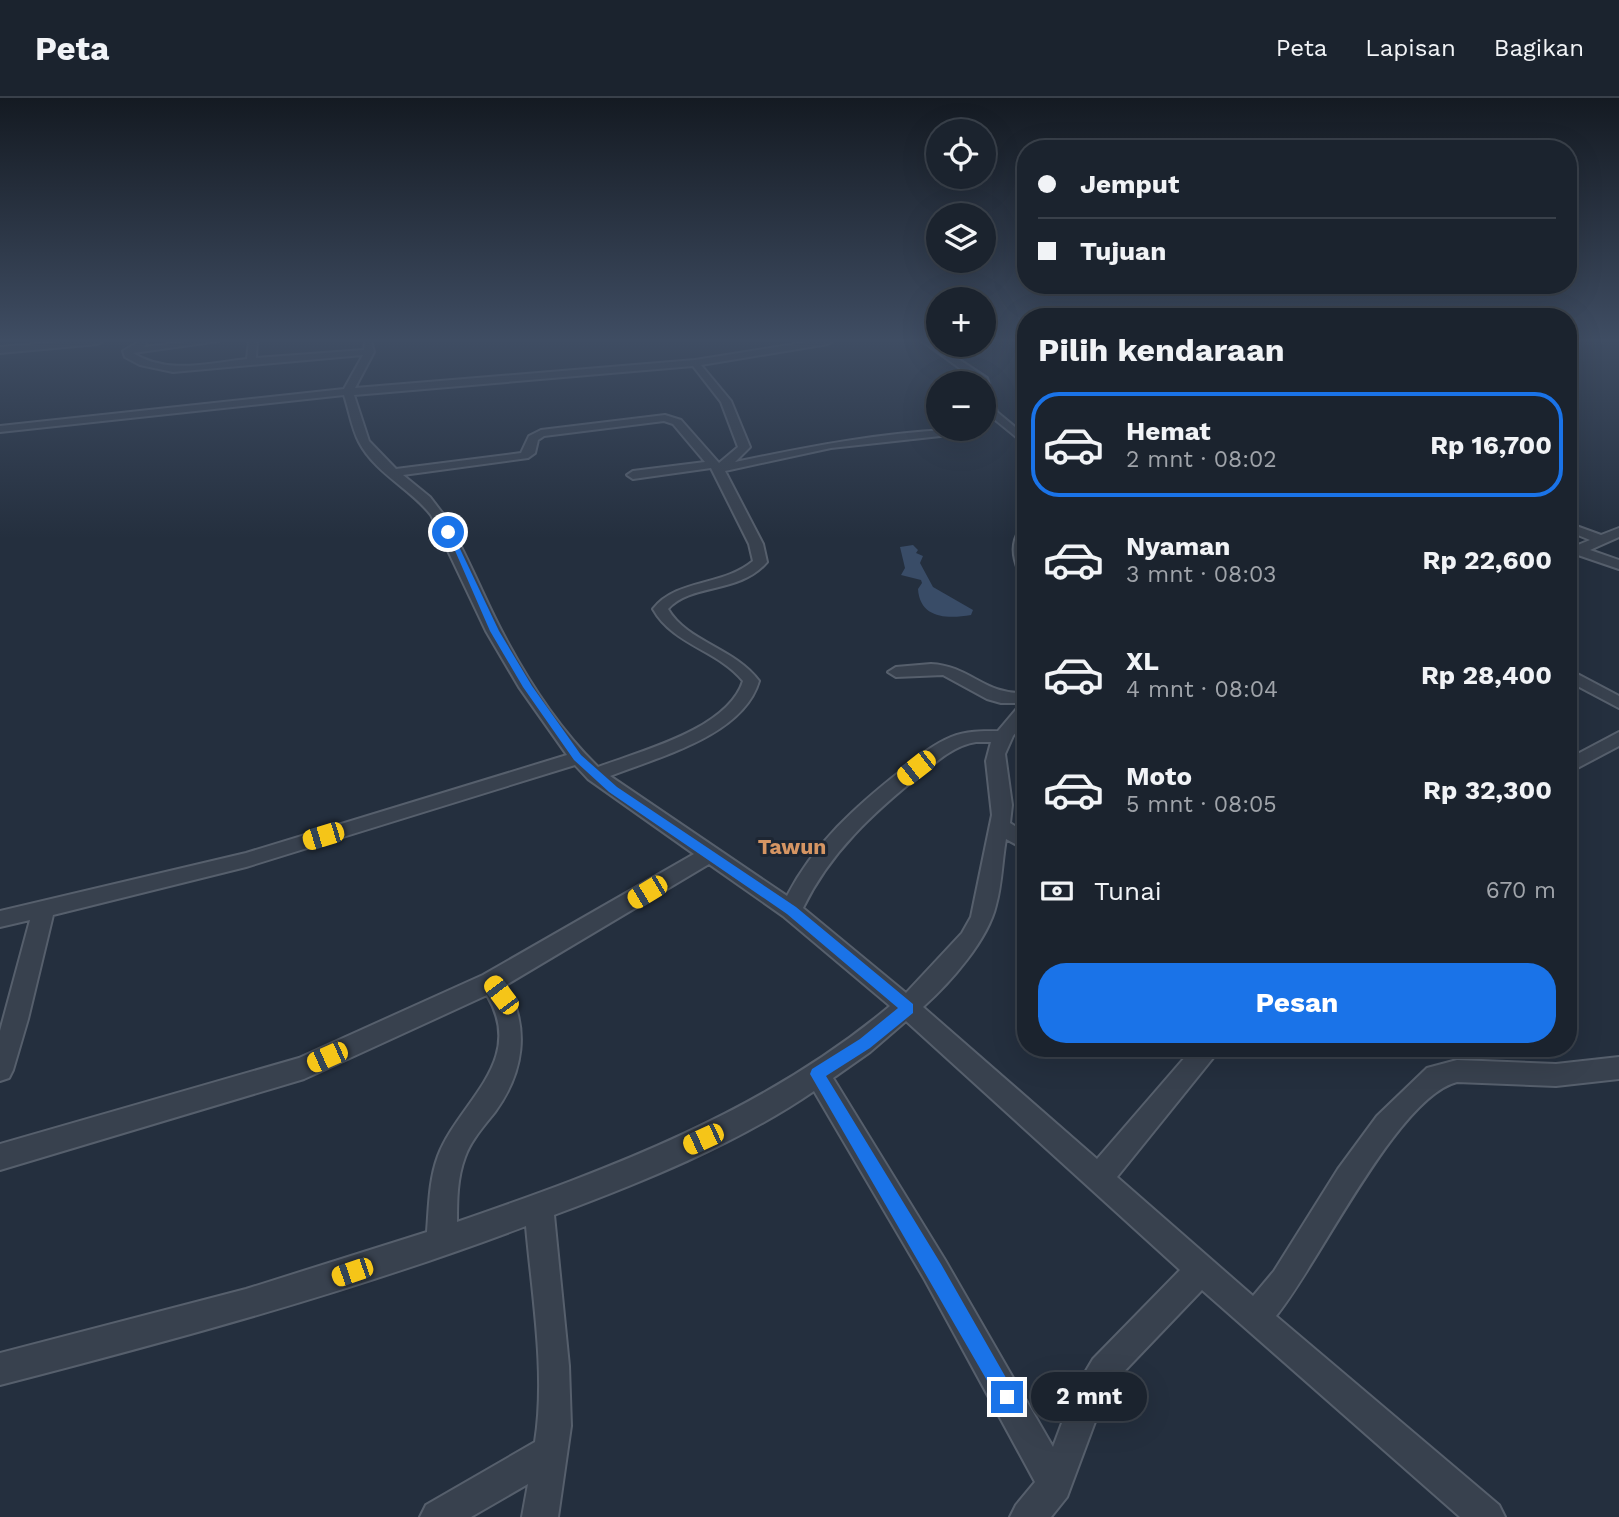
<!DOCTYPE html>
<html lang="id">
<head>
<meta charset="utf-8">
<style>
  body { margin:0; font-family:"Work Sans",sans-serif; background:#282f3a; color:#f1f3f6; height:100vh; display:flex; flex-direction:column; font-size:26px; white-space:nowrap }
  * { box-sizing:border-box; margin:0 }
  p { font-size:23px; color:#a0a4aa }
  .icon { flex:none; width:38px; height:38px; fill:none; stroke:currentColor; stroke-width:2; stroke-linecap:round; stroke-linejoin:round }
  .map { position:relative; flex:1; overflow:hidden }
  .details { position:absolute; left:1017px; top:210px; width:560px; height:749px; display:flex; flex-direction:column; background:#1b232e; border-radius:28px; box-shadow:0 7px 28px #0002,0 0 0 2px #39404a }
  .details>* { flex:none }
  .banner { position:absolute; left:1017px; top:42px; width:560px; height:154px; border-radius:28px; box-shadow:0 7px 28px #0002,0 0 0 2px #39404a; display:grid; align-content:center; height:154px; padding:0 21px; background:#1b232e }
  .controls { position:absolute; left:926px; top:21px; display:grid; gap:14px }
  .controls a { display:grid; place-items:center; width:70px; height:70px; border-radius:50%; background:#1b232e; box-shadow:0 7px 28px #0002,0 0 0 2px #39404a; font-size:35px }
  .end { position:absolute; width:32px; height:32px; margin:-16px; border:9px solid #1a73e8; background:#fff; box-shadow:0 0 0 4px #fff }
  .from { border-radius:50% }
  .bubble { position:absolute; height:49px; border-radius:24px; background:#1b232e; box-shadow:0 7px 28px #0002,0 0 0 2px #39404a; font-size:23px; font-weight:700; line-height:49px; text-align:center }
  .car { position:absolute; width:21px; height:42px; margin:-21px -10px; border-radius:9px; box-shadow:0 0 5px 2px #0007; background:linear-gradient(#f5c518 24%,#345 0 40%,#f5c518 0 76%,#345 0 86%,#f5c518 0) }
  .banner b { display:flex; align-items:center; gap:24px; height:66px; font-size:26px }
  .banner b+b { border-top:2px solid #39404a }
  .banner i { width:18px; height:18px; background:#f1f3f6 }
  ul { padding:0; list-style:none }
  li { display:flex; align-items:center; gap:21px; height:105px; margin:0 14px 10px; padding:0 7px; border:4px solid transparent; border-radius:28px }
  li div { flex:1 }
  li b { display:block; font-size:26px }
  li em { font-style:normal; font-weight:700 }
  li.active { border-color:#1a73e8 }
  li>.icon { width:63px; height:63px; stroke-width:1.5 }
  h2 { padding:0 21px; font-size:32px; line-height:84px }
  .pay { display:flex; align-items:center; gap:18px; height:77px; padding:0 21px; font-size:26px }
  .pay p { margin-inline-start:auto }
  .cta { display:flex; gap:14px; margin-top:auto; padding:14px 21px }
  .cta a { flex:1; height:80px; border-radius:28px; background:#1a73e8; color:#fff; font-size:28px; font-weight:700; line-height:80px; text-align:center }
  header { display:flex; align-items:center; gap:42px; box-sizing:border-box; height:98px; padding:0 35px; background:#1b232e; border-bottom:2px solid #39404a }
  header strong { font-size:33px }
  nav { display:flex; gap:38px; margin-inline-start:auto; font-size:24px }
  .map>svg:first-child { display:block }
</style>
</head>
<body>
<header>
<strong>Peta</strong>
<nav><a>Peta</a><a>Lapisan</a><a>Bagikan</a></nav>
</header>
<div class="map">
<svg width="1619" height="1419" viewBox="0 0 1619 1419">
  <rect width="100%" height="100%" fill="#242f3e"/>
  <path fill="#394c67" d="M913,447L918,452L916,455L923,458L920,465L933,489L973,512L971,517C948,521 920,521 918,491L922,485L921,482L901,477L905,470L900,449Z"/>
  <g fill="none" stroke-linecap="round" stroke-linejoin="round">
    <g stroke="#565f6c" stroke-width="4">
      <g id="minor">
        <polygon points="73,243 102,243 98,246 0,255 0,249"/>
        <path d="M136,243H144L146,246L144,249L195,243H219L133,255C168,277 208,265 247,261L249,243H257L256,260L364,252L365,243H371L374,254L355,290L695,262L814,243H832L828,246L701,267L731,303L750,349L735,364C816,347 899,331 982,331L977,334L831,350L725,373L763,446L767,464C740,496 691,485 668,511C687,544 735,550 759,583C743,638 658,659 610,678L787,798C814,746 856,708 902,672C917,660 932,647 951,639C966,633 982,633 998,633L1020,607L1026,606V622L1013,638L1005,656L1012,707L1010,725L1026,735V752L1006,741C1002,763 1002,786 996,807C988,842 950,885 923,909L1097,1061L1193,950H1221L1117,1079L1253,1198L1274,1173L1338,1071L1377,1018L1427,970L1457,962L1556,966L1619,959V981L1556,988L1457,984C1397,999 1319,1166 1276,1218L1499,1407L1505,1419H1460L1202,1192L1115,1283L1099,1313L1067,1399L1051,1419H1010L1016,1407L1035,1384L925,1182L814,993C735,1047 642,1084 554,1117L569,1268L571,1328L558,1419H522L528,1386L471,1419H420L426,1407L535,1344C546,1276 532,1196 526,1128C354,1193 178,1241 0,1287V1255L246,1191L427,1134C429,1109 429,1082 438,1058C459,1003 527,964 487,897L304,981L0,1072V1046L299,960L483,877L694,756L588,681L575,667L246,769L53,817L28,921L13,972L9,980L0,983V933L30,822L0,829V813L246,755L567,657L519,589L486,533L431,417C411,391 375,375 359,344C352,331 349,312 344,297L0,334V328L344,291L363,257L173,274L140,267L125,259L123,253L137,245ZM693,268L721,304L738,349L719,365L681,322L665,317L541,332L529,338L521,355L396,371L369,343L354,297ZM664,323L673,326L705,364L633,373L627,377L633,381L711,370L749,446L753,463C724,488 676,481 653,511C673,547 718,552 743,583C728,631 641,653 598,669C559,631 526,580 501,532C481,494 466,453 443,416L430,399L403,377L528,360L535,355L538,342L544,338ZM976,644H991L986,663L992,717L971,819L962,835L906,895L803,810C830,754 873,715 921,676C937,663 955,647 976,644ZM709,766L783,818L890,908C764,1014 610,1071 457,1124C457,1103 457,1080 465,1059C471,1042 484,1028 495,1014C524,974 530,930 506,887ZM906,923L1180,1172L1093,1261L1074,1293L1053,1349L945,1162L833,980L870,954Z"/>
        <polygon points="922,243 931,243 987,280 997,314 1026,338 1026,347 988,316 984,308 984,285 980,285"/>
        <polygon points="1568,425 1601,437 1619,430 1619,439 1590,452 1619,462 1619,471 1578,457 1568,460 1568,451 1590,442 1568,433"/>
        <path d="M1026,428V478L1019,474C1012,457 1011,445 1021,429Z"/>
        <path d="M931,566C971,568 983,597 1026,595V605H1001L987,601L943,577L896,579L888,574L896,569Z"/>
        <polygon points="1568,571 1619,598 1619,610 1568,583"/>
        <polygon points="1619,634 1619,648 1568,675 1568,661"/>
      </g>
    </g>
    <use href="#minor" fill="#38414e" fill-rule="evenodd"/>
  </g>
  <linearGradient id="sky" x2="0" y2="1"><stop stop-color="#141a22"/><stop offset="0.55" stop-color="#3f4d63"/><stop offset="1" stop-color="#3f4d63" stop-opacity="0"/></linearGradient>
  <rect width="1619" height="441" fill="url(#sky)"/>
  <polygon fill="#1a73e8" points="446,432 452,434 499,533 532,588 581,657 617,689 796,809 913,906 913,915 870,950 826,978 941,1166 1013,1292 1016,1299 1013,1305 1007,1308 1000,1305 810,976 812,971 860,941 898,910 787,816 609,694 574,662 523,589 490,533"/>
  <g text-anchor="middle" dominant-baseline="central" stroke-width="6" stroke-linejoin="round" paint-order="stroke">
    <g font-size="21" font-weight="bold" fill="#d59563" stroke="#1d2633">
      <text x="792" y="748">Tawun</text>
    </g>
  </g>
</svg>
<div class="controls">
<a><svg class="icon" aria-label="locate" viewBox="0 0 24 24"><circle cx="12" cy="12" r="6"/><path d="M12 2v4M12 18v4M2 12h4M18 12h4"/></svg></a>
<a><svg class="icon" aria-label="layers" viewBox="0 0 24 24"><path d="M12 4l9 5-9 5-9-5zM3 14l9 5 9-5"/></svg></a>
<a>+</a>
<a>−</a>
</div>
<i class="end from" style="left:448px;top:434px"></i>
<i class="end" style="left:1007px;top:1299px"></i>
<div class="bubble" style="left:1031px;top:1274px;width:116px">2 mnt</div>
<i class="car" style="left:916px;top:670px;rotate:232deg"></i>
<i class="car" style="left:323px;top:738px;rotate:253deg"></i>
<i class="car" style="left:647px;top:794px;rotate:239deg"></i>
<i class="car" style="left:501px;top:897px;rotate:323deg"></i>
<i class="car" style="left:327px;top:959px;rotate:246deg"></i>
<i class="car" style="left:703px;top:1041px;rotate:245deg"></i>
<i class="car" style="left:352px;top:1174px;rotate:251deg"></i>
<div class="banner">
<b><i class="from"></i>Jemput</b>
<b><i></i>Tujuan</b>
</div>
<section class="details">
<h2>Pilih kendaraan</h2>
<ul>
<li class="active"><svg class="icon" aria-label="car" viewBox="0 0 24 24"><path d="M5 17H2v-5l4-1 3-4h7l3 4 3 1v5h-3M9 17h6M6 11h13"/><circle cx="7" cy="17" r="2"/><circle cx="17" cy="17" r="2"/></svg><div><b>Hemat</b><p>2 mnt · 08:02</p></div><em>Rp 16,700</em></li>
<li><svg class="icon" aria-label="car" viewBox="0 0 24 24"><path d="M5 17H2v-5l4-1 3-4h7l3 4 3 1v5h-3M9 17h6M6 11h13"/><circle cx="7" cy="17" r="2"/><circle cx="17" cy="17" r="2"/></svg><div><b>Nyaman</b><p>3 mnt · 08:03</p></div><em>Rp 22,600</em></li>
<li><svg class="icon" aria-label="car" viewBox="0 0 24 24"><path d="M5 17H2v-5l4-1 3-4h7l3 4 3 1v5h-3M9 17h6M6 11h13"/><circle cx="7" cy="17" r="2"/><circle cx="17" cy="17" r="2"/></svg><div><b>XL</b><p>4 mnt · 08:04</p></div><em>Rp 28,400</em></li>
<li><svg class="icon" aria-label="car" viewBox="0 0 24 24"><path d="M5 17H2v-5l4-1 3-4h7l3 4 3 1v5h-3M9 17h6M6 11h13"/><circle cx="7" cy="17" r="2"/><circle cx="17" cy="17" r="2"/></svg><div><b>Moto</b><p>5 mnt · 08:05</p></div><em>Rp 32,300</em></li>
</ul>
<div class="pay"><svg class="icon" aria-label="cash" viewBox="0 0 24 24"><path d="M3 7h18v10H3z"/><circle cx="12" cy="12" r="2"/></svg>Tunai<p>670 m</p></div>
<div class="cta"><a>Pesan</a></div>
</section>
</div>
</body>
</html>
